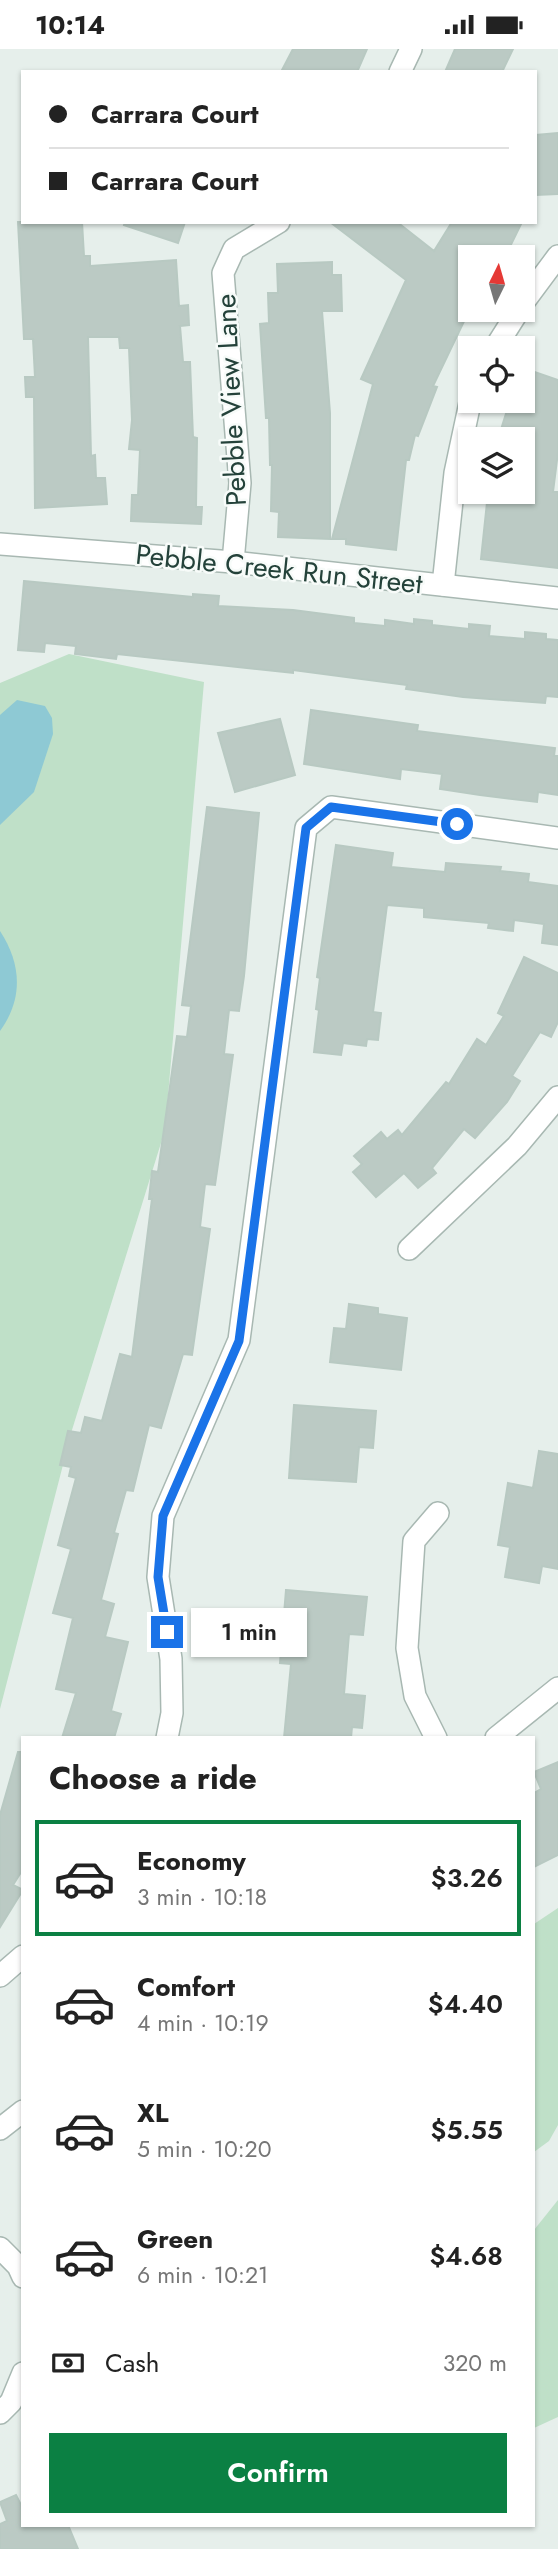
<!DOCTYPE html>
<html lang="en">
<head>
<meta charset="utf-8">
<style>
  body { margin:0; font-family:Jost,sans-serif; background:#f2f2f2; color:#222; height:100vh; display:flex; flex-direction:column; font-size:26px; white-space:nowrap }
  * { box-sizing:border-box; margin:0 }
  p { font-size:23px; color:#767676 }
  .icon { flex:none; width:38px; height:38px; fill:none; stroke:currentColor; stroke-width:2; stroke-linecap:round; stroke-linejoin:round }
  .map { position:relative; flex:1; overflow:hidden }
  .panel { position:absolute; left:21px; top:1687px; width:514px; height:791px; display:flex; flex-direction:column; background:#fff; border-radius:0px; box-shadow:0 2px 5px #0004 }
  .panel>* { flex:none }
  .banner { position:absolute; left:21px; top:21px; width:516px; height:154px; border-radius:0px; box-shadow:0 2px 5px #0004; display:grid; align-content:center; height:154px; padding:0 28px; background:#fff }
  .needle { width:46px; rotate:5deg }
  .controls { position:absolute; left:458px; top:196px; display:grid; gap:14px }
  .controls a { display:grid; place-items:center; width:77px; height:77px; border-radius:0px; background:#fff; box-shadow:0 2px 5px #0004; font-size:35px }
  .end { position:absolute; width:32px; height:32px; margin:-16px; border:9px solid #1a73e8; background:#fff; box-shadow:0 0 0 4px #fff }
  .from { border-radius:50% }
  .bubble { position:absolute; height:49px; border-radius:0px; background:#fff; box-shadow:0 2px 5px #0004; font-size:23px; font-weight:600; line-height:49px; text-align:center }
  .banner b { display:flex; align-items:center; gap:24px; height:66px; font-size:26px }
  .banner b+b { border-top:2px solid #e0e0e0 }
  .banner i { width:18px; height:18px; background:#222 }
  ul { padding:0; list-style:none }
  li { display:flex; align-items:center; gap:21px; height:116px; margin:0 14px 10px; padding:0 14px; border:4px solid transparent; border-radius:0px }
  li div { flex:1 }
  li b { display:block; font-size:26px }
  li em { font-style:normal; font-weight:600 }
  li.on { border-color:#0b8043 }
  li>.icon { width:63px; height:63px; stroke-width:1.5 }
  h2 { padding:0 28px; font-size:32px; line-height:84px }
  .pay { display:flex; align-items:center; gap:18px; height:77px; padding:0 28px; font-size:26px }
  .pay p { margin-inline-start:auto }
  .button { display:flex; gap:14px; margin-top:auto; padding:14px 28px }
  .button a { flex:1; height:80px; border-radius:0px; background:#0b8043; color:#fff; font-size:28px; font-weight:600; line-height:80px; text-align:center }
  .status { display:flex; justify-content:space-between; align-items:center; height:49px; padding:0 35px; background:#fff; direction:ltr }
  .status svg { height:19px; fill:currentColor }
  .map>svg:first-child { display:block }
</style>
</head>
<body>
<div class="status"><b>10:14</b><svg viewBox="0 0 49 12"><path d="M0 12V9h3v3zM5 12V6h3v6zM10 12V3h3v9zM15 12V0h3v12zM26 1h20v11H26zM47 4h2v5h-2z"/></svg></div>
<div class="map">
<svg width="558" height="2500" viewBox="0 0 558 2500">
  <rect width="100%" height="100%" fill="#e6efeb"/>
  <g fill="#bfe0c8">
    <polygon points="69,605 204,633 165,1081 72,1381 0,1660 0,634"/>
    <polygon points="558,1859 558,2076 549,2092 534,2103 534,1875"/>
    <polygon points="558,2151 558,2368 534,2379 534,2181"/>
  </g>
  <g fill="#8ec9d4">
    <polygon points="17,651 45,657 52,669 53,685 34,743 0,776 0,666"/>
    <path d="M0,882C21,914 24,949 0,982Z"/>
  </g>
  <g fill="#bbcac4" stroke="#b8c9c2" stroke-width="2">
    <polygon points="293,0 367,0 357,23 281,23"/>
    <polygon points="455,0 513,0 502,23 445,23"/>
    <polygon points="558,84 558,145 536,146 536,86"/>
    <polygon points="18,173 82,173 84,207 90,207 90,217 176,211 179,257 188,256 189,276 180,277 183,313 190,313 193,388 197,389 196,458 202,458 201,475 131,472 132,446 138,446 140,401 129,400 132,371 129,299 120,299 119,288 88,288 91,407 95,406 96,429 105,429 107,455 35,459 34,348 26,348 25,328 35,328 33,290 24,290"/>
    <polygon points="125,173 185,173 178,194 124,176"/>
    <polygon points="330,173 397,173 434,202 452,173 522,173 505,208 471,208 471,258 467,256 467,266 433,337 437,338 418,387 415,386 409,411 406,411 396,501 346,495 346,490 332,490 373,335 361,330 406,231"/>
    <polygon points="332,213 332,226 341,226 342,262 322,262 330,364 330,490 278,488 279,463 271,462 272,416 270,416 269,369 266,369 260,275 269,274 268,244 278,244 277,215"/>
    <polygon points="523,319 558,331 558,403 553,443 558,443 558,519 481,510 488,444 523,448 523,390 498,390 510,352 523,352"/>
    <polygon points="24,532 193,548 193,545 219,547 218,557 293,561 354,569 354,574 385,577 385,571 414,575 414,570 432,572 432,576 469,580 469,575 490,577 489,587 525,590 525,583 546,585 546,590 558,591 558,648 546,647 545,654 463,648 406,640 407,636 293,621 293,624 117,605 116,610 75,605 76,597 45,594 44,603 18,601"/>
    <polygon points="311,661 418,676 417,682 555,699 554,707 558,707 558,746 538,743 537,753 480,746 440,740 442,725 401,720 400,730 304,715"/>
    <polygon points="280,670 295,726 235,743 218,684"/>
    <polygon points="207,758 259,764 244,927 239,962 229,961 224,1005 233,1006 220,1101 215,1136 205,1135 200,1178 210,1180 192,1306 183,1305 161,1379 149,1376 133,1442 126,1441 114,1484 118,1485 101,1551 114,1555 105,1588 128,1593 111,1662 121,1665 114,1689 62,1689 76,1644 56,1640 73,1569 53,1564 71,1500 58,1496 76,1429 69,1427 71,1418 60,1416 68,1382 81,1384 85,1368 102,1372 120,1305 132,1308 152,1150 149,1150 152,1122 158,1123 177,987 187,988 191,957 182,956"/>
    <polygon points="336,796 393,804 391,818 445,823 446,814 501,818 500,822 529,825 528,833 558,837 558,896 542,894 544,875 514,871 513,882 488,879 489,874 424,868 424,859 387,856 373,963 381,964 378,991 367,990 366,997 343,994 341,1006 314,1003 319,961 316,960 320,929 317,928"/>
    <polygon points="524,908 558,924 558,973 551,988 540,983 512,1027 520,1032 507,1053 475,1089 464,1080 432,1119 436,1124 418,1139 404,1124 376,1148 353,1123 362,1115 354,1107 381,1083 387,1090 398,1081 402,1086 446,1033 449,1035 477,990 486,996 504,967 498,964"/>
    <polygon points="349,1255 378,1259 378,1265 407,1269 401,1321 330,1313 334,1279 346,1280"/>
    <polygon points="294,1356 376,1362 373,1399 359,1398 356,1433 289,1429"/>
    <polygon points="539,1402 558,1405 558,1520 542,1517 539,1534 505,1528 510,1498 498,1496 508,1434 533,1439"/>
    <polygon points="286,1541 367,1548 363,1586 349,1585 344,1645 365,1647 362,1679 352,1678 351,1689 284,1689 291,1615 280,1614"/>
    <polygon points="18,1703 23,1703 23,1820 13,1836 23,1841 0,1878 0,1766"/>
    <polygon points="558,1713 558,1806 534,1818 534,1744 541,1740 534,1723"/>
    <polygon points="16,2446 23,2460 23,2476 68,2476 78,2500 0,2500 0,2475 7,2472 0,2453"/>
  </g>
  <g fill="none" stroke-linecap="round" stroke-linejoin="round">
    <g stroke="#a8b8b2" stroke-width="24">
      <g id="minor">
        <polyline points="400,23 411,0"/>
        <polyline points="523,254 558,207"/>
        <polyline points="495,299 519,261"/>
        <polyline points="0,495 233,513 558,549"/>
        <polyline points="233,513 240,434 223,224 234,200 279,173"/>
        <polyline points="443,536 455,424 471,349"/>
        <polyline points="409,1200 517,1097 558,1048"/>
        <polyline points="167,1689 172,1664 171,1610 158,1528 163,1467 239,1291 306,779 331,758 558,789"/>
        <polyline points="436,1689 415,1647 407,1599 414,1492 438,1464"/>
        <polyline points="496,1689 558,1639"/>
        <polyline points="0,1927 23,1907"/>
        <polyline points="0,2080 23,2062"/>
        <polyline points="0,2199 18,2217 23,2228"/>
        <polyline points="0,2364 11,2353 23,2324"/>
      </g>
    </g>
    <use href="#minor" stroke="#fff" stroke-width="21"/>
  </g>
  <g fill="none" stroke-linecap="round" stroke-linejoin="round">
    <polyline stroke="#1a73e8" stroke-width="9" points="167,1583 158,1528 163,1467 239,1292 306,779 331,758 457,775"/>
  </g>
  <g text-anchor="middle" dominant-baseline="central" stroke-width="5" stroke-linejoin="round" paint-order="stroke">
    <g font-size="28" fill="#24423a" stroke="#f7fbf9">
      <text transform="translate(231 351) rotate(-93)">Pebble View Lane</text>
      <text transform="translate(279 520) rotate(6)">Pebble Creek Run Street</text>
    </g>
  </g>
</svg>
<div class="controls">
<a><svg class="needle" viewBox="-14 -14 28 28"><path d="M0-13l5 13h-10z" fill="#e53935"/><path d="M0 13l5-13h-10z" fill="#767676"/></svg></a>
<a><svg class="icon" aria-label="locate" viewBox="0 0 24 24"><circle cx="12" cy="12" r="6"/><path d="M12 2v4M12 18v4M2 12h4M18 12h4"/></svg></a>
<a><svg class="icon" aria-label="layers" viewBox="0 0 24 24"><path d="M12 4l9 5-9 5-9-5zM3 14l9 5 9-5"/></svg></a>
</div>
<i class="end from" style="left:457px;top:775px"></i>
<i class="end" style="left:167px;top:1583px"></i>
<div class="bubble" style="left:191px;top:1559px;width:116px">1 min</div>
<div class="banner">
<b><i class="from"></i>Carrara Court</b>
<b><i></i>Carrara Court</b>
</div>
<section class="panel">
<h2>Choose a ride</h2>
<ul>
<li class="on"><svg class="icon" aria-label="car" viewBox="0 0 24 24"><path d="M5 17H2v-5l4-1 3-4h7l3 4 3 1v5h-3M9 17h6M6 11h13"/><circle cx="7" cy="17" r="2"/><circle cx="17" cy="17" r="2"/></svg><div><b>Economy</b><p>3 min · 10:18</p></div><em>$3.26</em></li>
<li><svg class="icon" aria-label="car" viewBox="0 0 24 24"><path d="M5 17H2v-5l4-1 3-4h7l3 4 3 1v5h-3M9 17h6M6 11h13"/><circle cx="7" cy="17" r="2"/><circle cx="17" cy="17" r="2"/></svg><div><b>Comfort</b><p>4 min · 10:19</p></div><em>$4.40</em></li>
<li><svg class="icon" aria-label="car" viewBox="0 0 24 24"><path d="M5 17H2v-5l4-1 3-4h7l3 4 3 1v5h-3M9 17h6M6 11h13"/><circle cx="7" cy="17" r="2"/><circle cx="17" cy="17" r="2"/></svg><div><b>XL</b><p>5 min · 10:20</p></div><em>$5.55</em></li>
<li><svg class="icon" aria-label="car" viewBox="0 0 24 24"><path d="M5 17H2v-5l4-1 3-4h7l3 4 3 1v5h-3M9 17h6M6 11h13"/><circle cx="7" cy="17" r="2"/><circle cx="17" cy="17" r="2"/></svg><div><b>Green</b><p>6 min · 10:21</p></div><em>$4.68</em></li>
</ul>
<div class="pay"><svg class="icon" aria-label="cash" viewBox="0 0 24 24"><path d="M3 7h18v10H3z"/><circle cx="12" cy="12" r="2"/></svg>Cash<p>320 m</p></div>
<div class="button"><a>Confirm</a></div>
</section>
</div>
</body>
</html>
